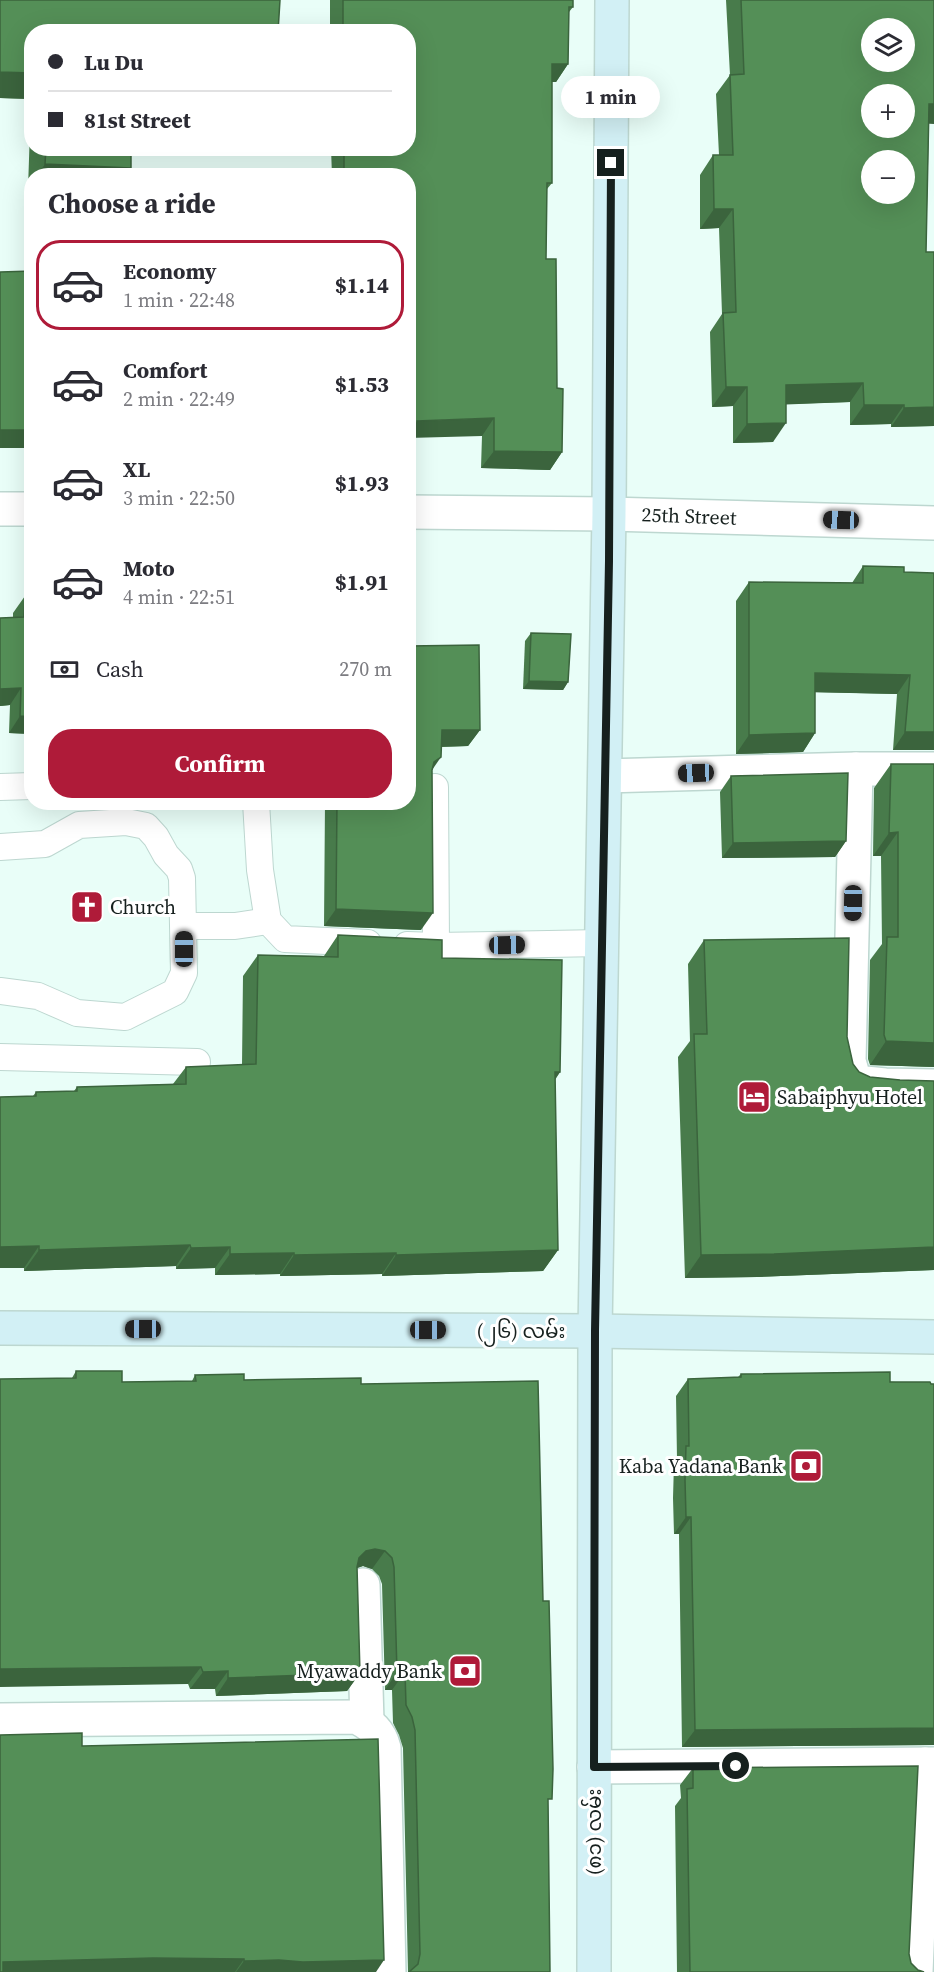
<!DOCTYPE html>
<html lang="en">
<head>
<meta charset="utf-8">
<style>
  body { margin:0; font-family:"Source Serif 4","Noto Sans Myanmar",serif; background:#f7f7f7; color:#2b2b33; height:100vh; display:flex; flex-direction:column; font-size:22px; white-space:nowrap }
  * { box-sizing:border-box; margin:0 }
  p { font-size:20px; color:#7c7c81 }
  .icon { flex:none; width:33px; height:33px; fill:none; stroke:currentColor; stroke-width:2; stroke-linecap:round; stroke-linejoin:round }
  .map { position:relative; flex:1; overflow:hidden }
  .drawer { position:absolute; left:24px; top:168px; width:392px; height:642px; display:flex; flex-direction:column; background:#fff; border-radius:24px; box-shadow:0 6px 24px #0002 }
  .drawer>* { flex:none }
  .hud { position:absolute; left:24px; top:24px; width:392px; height:132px; border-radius:24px; box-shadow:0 6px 24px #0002; display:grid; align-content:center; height:132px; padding:0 24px; background:#fff }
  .buttons { position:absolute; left:861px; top:18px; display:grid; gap:12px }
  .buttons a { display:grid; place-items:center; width:54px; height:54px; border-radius:50%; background:#fff; box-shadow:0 6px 24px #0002; font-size:30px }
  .end { position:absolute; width:27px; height:27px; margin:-14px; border:8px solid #16201e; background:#fff; box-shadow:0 0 0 3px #fff }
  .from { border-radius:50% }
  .bubble { position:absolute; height:42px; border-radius:21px; background:#fff; box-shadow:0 6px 24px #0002; font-size:20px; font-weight:700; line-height:42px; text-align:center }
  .car { position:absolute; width:18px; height:36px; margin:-18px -9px; border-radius:8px; box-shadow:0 0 4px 2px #0007; background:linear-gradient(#222 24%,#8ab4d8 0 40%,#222 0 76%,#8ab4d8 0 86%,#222 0) }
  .hud b { display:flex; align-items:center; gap:21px; height:57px; font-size:22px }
  .hud b+b { border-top:2px solid #e1e1e2 }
  .hud i { width:15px; height:15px; background:#2b2b33 }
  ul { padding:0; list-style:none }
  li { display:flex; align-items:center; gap:18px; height:90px; margin:0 12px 9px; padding:0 12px; border:3px solid transparent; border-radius:24px }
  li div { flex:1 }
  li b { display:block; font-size:22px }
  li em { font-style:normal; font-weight:700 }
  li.on { border-color:#af1b39 }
  li>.icon { width:54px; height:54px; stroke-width:1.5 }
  h2 { padding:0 24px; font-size:27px; line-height:72px }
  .pay { display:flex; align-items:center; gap:15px; height:66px; padding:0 24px; font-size:22px }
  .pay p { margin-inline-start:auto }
  .primary-button { display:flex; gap:12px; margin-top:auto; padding:12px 24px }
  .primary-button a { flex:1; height:69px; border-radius:24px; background:#af1b39; color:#fff; font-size:24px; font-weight:700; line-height:69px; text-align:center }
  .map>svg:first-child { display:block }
</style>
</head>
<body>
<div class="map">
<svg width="934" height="1972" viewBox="0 0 934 1972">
  <rect width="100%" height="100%" fill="#e9fef8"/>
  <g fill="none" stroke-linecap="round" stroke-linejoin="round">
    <g stroke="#bdd7d0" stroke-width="28">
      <g id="lane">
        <polyline points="0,787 32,786"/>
        <polyline points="435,787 436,946"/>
        <polyline points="256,802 260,870 268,921 285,939 368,943"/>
        <polyline points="0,847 45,844 79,825 126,822 146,826 156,837 166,855 179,869 182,878 184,973 175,992 125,1017 77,1013 38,996 0,991"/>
        <polyline points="184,926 235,926 268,921"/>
        <polyline points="407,945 436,946 602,943"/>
        <polyline points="0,1057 197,1062"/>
      </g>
    </g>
    <g stroke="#bdd7d0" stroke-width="36">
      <g id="street">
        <polyline points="0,509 32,509"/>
        <polyline points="408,512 609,514 934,523"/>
        <polyline points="856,769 849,1061 855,1082 885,1085 934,1086"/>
        <polyline points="605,776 856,769 934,769"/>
        <polyline points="363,1585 367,1722"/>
        <path d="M0,1720L356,1717C371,1724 380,1732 384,1748L389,1972"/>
        <polyline points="594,1767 934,1764"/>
        <polyline points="916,1972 925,1764"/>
      </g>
    </g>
    <g stroke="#bdd7d0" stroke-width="36">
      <g id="secondary">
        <polyline points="0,1328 595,1331 934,1337"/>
        <polyline points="594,1972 595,1331 609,514 612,0"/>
      </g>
    </g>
    <use href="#lane" stroke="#fff" stroke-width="26"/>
    <use href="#street" stroke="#fff" stroke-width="33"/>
    <use href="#secondary" stroke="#d2f0f5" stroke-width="33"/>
  </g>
  <g fill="#487b4b">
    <polygon points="0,0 32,32 32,148 131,148 126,176 32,176 32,189 28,189 31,99 0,98"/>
    <polygon points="330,0 573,0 573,7 569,12 568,64 556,82 552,82 552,183 547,189 546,259 562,452 550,470 481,468 482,436 408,176 332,176 331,148 408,148 408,32 330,32"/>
    <polygon points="726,0 934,0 929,123 926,252 934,256 934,426 891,427 891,424 850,425 850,402 786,404 773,442 733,443 733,406 712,407 710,332 722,314 719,228 700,229 700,175 713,155 719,155 716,94 730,75"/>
    <polygon points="863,566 904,572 934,750 893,750 897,694 815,692 815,733 803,752 736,754 736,601 749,582 852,583"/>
    <polygon points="25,596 32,734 9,733 10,705 0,706 0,618 13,618 13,613"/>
    <polygon points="531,633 568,682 563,690 523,689 525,641"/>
    <polygon points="408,646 480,730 468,746 442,747 432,770 421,930 324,926 325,802 408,802"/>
    <polygon points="891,764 934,764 934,1067 870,1065 868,1059 870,960 882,944 881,856 873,856 874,788"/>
    <polygon points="731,776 846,841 835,857 722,858 720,792"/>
    <polygon points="338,935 442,958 560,1072 555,1080 558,1250 543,1271 382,1276 382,1274 280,1276 280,1274 215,1275 215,1268 176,1269 176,1266 24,1271 24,1268 0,1268 0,1097 33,1096 36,1092 74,1091 77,1087 173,1084 186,1067 242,1065 243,976 258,955 324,956"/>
    <polygon points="704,940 847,1037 853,1064 859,1072 870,1077 900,1080 934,1081 934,1270 757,1277 685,1278 678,1057 690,1041 688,964"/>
    <polygon points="76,1371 122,1382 192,1381 195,1375 244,1380 361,1384 548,1804 550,1972 408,1972 403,1748 399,1735 393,1723 392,1690 385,1690 382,1584 379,1576 372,1569 363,1566 357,1568 360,1673 347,1691 216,1696 215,1689 190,1689 72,1378"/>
    <polygon points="741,1374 934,1384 934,1745 682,1747 679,1534 674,1534 673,1498 674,1463 677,1459 676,1396 688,1379 738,1377"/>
    <polygon points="82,1746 376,1972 0,1972"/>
    <polygon points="693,1768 909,1954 911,1963 918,1970 924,1972 677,1972 675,1806 681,1798 680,1785"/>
  </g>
  <g fill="#3b643d">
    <polygon points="552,64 568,64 556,82 539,82"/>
    <polygon points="0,72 32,73 31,99 0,98"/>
    <polygon points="929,104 934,104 934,124 916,123"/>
    <polygon points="45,164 131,168 126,176 37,176"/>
    <polygon points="714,209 733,209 719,228 700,229"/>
    <polygon points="863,383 850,402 773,405 786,385"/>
    <polygon points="726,387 747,387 733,406 712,407"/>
    <polygon points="864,405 904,405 891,424 850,425"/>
    <polygon points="934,407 934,426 891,427 904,408"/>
    <polygon points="494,418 482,436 408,438 408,423 417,421"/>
    <polygon points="786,423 773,442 733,443 747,424"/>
    <rect x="0" y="430" width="32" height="18"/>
    <polygon points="494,451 562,452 550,470 481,468"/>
    <polygon points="815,673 910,675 897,694 802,692"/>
    <polygon points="529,681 568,682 563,690 523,689"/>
    <polygon points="21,688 10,705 0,706 0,689"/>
    <polygon points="20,716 32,717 32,734 9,733"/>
    <polygon points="442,730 480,730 468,746 430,747"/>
    <polygon points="905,732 934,732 934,750 893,750"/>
    <polygon points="815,733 803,752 736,754 749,735"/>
    <polygon points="441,757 430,773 434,762"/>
    <polygon points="898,832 881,856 873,856 889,833"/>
    <polygon points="846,841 835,857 722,858 733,843"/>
    <polygon points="336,909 433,913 421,930 324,926"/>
    <polygon points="886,1041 934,1043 934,1067 870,1065"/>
    <polygon points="555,1072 560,1072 545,1093"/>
    <polygon points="190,1245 176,1266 24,1271 39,1250"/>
    <polygon points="39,1246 24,1268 0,1268 0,1247"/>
    <polygon points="230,1247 215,1268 176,1269 191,1248"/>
    <polygon points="934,1247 934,1270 757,1277 685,1278 701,1255"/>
    <polygon points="558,1250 543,1271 382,1276 396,1255"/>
    <polygon points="294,1253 280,1274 215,1275 230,1254"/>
    <polygon points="396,1253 382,1274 280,1276 294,1255"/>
    <polygon points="686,1517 691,1517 679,1534 674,1534"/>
    <polygon points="375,1549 385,1551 372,1569 363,1566 354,1569 359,1558 366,1551"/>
    <polygon points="201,1667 188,1684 0,1687 0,1669"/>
    <polygon points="228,1671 215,1689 190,1689 203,1672"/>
    <polygon points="397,1672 405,1672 392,1690 385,1690"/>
    <polygon points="360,1673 347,1691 216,1696 228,1678"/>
    <polygon points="934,1728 934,1745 682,1747 695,1730"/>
    <polygon points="153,1958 244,1959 235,1972 0,1972 3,1962"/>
    <polygon points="279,1960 384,1960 376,1972 236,1972 244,1961"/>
  </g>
  <g fill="#548f57" stroke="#3b643d" stroke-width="1.5" fill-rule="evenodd">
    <polygon points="0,0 280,0 278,32 32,32 32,73 0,72"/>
    <polygon points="343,0 573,0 573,7 569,7 568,64 552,64 552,183 547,183 546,259 556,259 557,388 563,389 562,452 494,451 494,418 417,421 417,423 408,423 408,176 344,176 344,148 408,148 408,32 343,32"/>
    <path d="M741,0H934V104H929L926,252H934V407L904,408V405H864L863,383L786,385V423L747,424V387H726L723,313L736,312L733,209H714L713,155H733L730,75L744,74ZM872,28H904V62H872ZM872,94H904V128H872ZM872,160H904V194H872Z"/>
    <polygon points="46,148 131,148 131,168 45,164"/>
    <polygon points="32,271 32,430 0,430 0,272"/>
    <polygon points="863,566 904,567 904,572 934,573 934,732 905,732 910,675 815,673 815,733 749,735 749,582 863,583"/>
    <polygon points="25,596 32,597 32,717 20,716 21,688 0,689 0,618 24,617"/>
    <polygon points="531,633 571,634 568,682 529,681"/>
    <polygon points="479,645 480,730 442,730 441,757 434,762 432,770 433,913 336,909 337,802 408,802 408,646"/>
    <polygon points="891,764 934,764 934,1043 886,1041 884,1035 887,937 898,937 898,832 889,833"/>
    <polygon points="848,773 846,841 733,843 731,776"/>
    <polygon points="338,935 442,940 442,958 562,960 560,1072 555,1072 558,1250 396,1255 396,1253 294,1255 294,1253 230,1254 230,1247 191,1248 190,1245 39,1250 39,1246 0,1247 0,1097 36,1096 36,1092 77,1091 77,1087 186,1084 186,1067 256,1064 258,955 338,957"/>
    <polygon points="849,938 847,1037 853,1064 859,1072 870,1077 900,1080 934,1081 934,1247 774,1254 701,1255 694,1034 707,1034 704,940"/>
    <polygon points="76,1371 122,1371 122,1382 196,1381 195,1375 244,1374 244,1380 361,1378 361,1384 538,1381 543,1601 549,1601 553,1769 552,1799 548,1799 550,1972 409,1972 418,1964 420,1954 415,1730 412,1717 406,1705 405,1672 397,1672 394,1567 392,1558 385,1551 375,1549 366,1551 359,1558 357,1567 360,1673 228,1678 228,1671 203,1672 201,1667 0,1669 0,1379 76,1378"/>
    <polygon points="890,1372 890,1382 930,1382 931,1384 934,1384 934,1728 695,1730 691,1517 686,1517 685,1480 686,1446 689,1446 688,1379 741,1377 741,1374"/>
    <polygon points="82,1733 82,1746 378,1739 384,1960 303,1962 279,1960 244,1961 244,1959 153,1958 3,1962 3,1972 0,1972 0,1735"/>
    <polygon points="918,1766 909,1954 911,1963 918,1970 924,1972 690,1972 687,1789 693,1788 693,1768"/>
  </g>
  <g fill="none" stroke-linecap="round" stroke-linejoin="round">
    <polyline stroke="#16201e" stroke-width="8" points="611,163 609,561 595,1331 594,1767 736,1766"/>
  </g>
  <defs>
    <g id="church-square" transform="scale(1.725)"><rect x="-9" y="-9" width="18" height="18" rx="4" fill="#af1b39" stroke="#fff"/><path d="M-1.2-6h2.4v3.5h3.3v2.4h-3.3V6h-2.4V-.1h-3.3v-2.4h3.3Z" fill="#fff"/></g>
    <g id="hotel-square" transform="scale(1.725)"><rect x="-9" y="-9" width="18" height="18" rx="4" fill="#af1b39" stroke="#fff"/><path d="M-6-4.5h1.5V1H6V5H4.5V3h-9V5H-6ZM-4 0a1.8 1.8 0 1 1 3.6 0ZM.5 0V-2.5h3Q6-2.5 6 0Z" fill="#fff"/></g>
    <g id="bank-square" transform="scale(1.725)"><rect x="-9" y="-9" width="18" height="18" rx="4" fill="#af1b39" stroke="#fff"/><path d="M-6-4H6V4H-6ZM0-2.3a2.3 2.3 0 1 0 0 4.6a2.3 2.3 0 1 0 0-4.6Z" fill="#fff"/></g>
  </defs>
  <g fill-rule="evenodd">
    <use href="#church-square" x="87" y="907"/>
    <use href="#hotel-square" x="754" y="1097"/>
    <use href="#bank-square" x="806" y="1466"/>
    <use href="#bank-square" x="465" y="1671"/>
  </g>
  <g text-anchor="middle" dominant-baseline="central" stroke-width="6" stroke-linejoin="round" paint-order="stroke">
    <g font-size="20" fill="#16201e" stroke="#fff">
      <text transform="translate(689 516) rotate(2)">25th Street</text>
      <text x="521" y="1331">(၂၆) လမ်း</text>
      <text transform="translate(594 1832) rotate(-90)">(၈၁) လမ်း</text>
    </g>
    <g font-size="20" fill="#16201e" stroke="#fff" text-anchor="start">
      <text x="110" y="907">Church</text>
      <text x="777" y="1097">Sabaiphyu Hotel</text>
      <text x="783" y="1466" text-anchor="end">Kaba Yadana Bank</text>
      <text x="442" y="1671" text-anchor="end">Myawaddy Bank</text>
    </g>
  </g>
</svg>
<div class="buttons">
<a><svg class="icon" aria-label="layers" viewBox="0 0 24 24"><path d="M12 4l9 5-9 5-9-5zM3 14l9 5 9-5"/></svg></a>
<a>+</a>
<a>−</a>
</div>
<i class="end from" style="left:736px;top:1766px"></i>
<i class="end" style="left:611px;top:163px"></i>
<div class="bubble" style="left:561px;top:76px;width:99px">1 min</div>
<i class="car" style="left:841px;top:520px;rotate:272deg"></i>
<i class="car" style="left:696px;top:773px;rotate:268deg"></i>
<i class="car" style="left:853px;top:903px;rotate:181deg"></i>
<i class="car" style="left:507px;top:945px;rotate:89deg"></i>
<i class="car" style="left:184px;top:949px;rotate:0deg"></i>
<i class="car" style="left:143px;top:1329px;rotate:270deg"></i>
<i class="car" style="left:428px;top:1330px;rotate:90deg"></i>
<div class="hud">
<b><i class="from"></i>Lu Du</b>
<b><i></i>81st Street</b>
</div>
<section class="drawer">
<h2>Choose a ride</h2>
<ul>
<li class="on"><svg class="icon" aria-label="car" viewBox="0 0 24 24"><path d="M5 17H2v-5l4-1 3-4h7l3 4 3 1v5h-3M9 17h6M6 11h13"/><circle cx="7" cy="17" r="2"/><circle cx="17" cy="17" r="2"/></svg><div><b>Economy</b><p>1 min · 22:48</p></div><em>$1.14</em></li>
<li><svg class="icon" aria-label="car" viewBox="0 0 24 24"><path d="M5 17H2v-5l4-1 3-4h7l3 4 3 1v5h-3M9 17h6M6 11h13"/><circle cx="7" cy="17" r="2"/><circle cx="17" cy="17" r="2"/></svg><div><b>Comfort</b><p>2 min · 22:49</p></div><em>$1.53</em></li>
<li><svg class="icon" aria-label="car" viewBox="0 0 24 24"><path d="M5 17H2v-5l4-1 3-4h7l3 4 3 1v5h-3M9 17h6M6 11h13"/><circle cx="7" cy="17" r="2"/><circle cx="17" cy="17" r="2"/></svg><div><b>XL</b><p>3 min · 22:50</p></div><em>$1.93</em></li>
<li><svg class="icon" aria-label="car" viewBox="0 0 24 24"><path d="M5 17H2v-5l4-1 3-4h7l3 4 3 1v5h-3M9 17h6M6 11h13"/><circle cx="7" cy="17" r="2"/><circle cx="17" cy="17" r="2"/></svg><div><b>Moto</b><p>4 min · 22:51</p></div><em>$1.91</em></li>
</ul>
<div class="pay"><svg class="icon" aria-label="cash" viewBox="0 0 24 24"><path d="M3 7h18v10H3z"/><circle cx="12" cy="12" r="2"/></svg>Cash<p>270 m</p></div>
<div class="primary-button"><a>Confirm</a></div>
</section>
</div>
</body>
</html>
